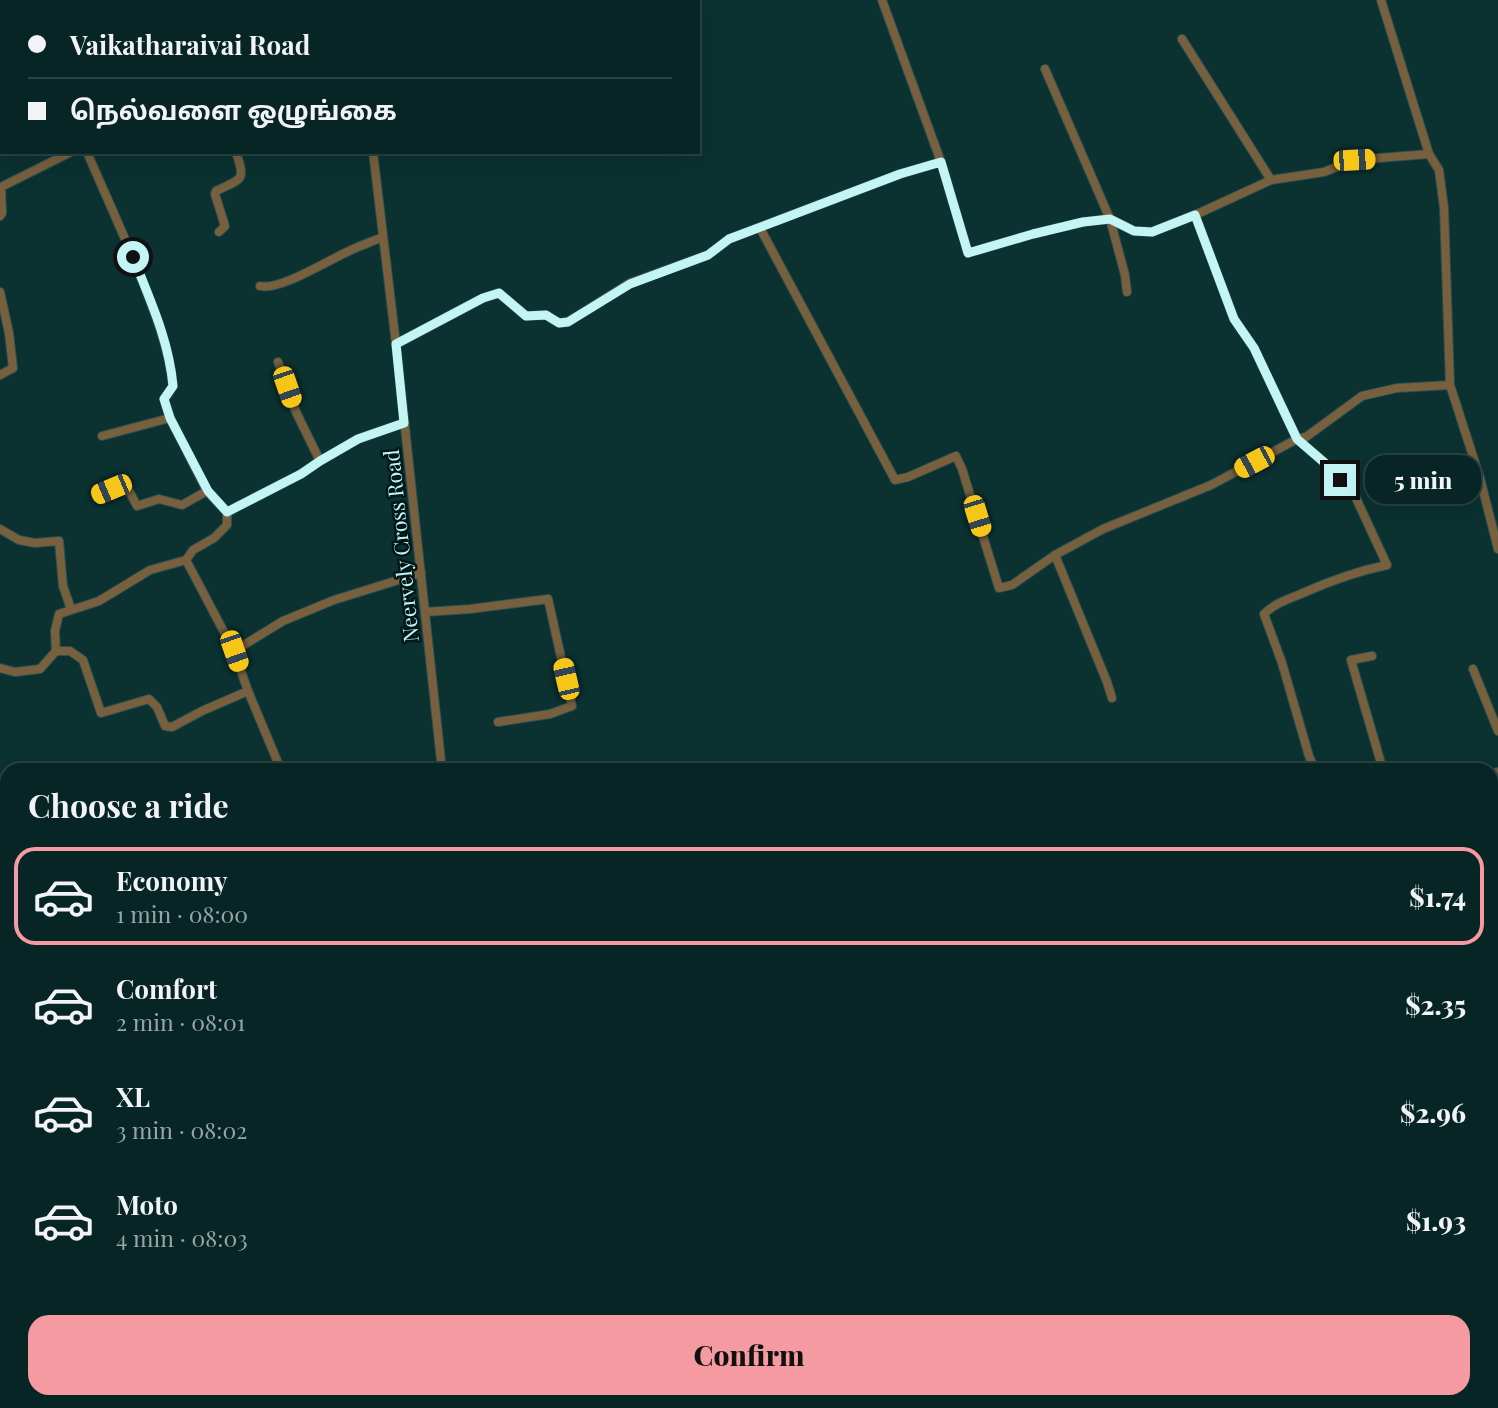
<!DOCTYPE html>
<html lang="en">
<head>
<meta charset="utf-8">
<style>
  body { margin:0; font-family:"Playfair Display","Noto Sans Tamil",serif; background:#163132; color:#f1f3f6; height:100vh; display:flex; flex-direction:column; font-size:26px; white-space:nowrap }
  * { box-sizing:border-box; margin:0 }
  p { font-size:23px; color:#98a5a7 }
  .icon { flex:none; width:38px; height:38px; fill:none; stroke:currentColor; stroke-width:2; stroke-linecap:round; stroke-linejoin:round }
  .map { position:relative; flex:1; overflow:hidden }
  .drawer { position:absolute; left:0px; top:763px; width:1498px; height:646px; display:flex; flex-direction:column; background:#082525; border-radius:21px 21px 0 0; box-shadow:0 7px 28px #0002,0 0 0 2px #294242 }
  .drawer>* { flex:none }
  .top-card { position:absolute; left:0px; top:0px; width:700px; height:154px; box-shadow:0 7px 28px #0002,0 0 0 2px #294242; display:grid; align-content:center; height:154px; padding:0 28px; background:#082525 }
  .end { position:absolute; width:32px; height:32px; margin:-16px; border:9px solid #c3f5f5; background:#111; box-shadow:0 0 0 4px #111 }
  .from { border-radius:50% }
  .bubble { position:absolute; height:49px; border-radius:21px; background:#082525; box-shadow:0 7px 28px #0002,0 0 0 2px #294242; font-size:23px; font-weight:800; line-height:49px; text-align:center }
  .car { position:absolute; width:21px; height:42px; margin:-21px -10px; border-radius:9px; box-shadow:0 0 5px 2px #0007; background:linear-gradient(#f5c518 24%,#345 0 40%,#f5c518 0 76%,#345 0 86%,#f5c518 0) }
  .top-card b { display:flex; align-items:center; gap:24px; height:66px; font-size:26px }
  .top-card b+b { border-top:2px solid #294242 }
  .top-card i { width:18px; height:18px; background:#f1f3f6 }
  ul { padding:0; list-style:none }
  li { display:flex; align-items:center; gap:21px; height:98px; margin:0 14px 10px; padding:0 14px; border:4px solid transparent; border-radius:21px }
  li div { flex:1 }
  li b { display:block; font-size:26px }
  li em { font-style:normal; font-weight:800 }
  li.current { border-color:#f49aa0 }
  li>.icon { width:63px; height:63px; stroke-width:1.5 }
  h2 { padding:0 28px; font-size:32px; line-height:84px }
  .primary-button { display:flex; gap:14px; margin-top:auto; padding:14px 28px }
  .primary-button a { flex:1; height:80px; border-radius:21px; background:#f49aa0; color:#111; font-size:28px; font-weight:800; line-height:80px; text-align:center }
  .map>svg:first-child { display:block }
</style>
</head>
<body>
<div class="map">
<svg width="1498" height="1408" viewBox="0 0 1498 1408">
  <rect width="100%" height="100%" fill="#0b3131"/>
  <polygon fill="#224110" points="283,1402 426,1402 429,1408 285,1408"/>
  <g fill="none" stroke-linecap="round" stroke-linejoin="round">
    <g stroke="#285050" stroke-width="10">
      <g id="minor">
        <polyline points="97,0 98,2"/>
        <polyline points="142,0 143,2"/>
        <polyline points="213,0 214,2"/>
        <polyline points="354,0 354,2"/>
        <polyline points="882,0 941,162 968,253 1033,234 1083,222 1110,219 1134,231 1152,232 1195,215 1271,180 1324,172 1354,160 1429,154"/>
        <polyline points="1381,0 1429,154 1439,170 1444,208 1450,385 1480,478 1498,549"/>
        <polyline points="1182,39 1271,180"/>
        <polyline points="1045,69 1110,219 1125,275 1127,292"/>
        <path d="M87,152C105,194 124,235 141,277C155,313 169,348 173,386L164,399L170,418L207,491L227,512V525L214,538L193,550L186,560L234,651L248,691L281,770"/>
        <polyline points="373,152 396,344 442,770"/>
        <path d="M1195,215L1234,319L1254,348L1297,439L1326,464L1355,496L1387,565C1358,571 1330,581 1303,593C1289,599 1275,603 1264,614L1282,663L1309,756L1315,770"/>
        <polyline points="0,216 2,213 1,188 3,186 71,152"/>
        <polyline points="760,228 895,480 908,477 956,456 962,469 999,588 1012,585 1055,555 1103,529 1211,485 1297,439 1306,437 1362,396 1397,388 1450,385"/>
        <path d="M219,232L225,226L215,194L216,191C242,178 246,182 236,152"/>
        <path d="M260,286C279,291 327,261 347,252C359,246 371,242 383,237"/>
        <polyline points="0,292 9,333 13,368 0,375"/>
        <polyline points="396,344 483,298 499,293 526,316 546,315 559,323 568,322 630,283 708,255 729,239 900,174 941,162"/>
        <polyline points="278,362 296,412 320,461"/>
        <polyline points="102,436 170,418"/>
        <polyline points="97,495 125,483 137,506 159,499 182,505 207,491"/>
        <polyline points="227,512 301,474 320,461 358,439 404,423"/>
        <polyline points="0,529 19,540 35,543 59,541 63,586 71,609"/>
        <polyline points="1055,555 1107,682 1112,698"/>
        <polyline points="425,612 470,609 548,599 572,706 550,714 498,722"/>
        <polyline points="56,651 70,651 83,660 101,713 149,699 157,707 165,726 172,727 202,711 248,691"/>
        <polyline points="234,651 283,621 334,600 421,573"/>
        <polyline points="1372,656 1351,660 1383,770"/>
        <polyline points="0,668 15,672 40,669 56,651 55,631 59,614 99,601 150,570 186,560"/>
        <polyline points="1473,669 1498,731"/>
        <polyline points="1429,770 1441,768 1446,770"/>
        <polyline points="1491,774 1498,772"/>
        <polyline points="1491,876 1498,873"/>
        <polyline points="624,1402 627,1408"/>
        <polyline points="815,1402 820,1408"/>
        <polyline points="1170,1402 1172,1408"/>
        <polyline points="260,1408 260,1402"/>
      </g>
    </g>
    <g stroke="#285050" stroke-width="13">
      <g id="major">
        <polyline points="1491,1071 1498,1072"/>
        <polyline points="0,1188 7,1192"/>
      </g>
    </g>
    <use href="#minor" stroke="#78603e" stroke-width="8"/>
    <use href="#major" stroke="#c69448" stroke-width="10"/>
  </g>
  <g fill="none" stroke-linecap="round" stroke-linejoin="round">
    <path stroke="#c3f5f5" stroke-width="9" d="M133,257C150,300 169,340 173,386L164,399L170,418L208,491L227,512L301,474L320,461L358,439L404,423L396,344L483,298L499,293L526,316L546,315L559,323L568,322L630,284L708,255L729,239L900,174L941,162L968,253L1033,234L1083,222L1110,219L1134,231L1152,232L1195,215L1234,319L1254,348L1297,439L1326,464L1340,480"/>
  </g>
  <g text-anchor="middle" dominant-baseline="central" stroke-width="5" stroke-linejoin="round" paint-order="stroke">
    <g font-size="21" fill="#c3f5f5" stroke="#011718">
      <text transform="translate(400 546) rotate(-96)">Neervely Cross Road</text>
    </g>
  </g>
</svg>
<i class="end from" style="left:133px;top:257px"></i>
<i class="end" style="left:1340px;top:480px"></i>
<div class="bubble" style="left:1365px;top:455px;width:116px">5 min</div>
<i class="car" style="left:1354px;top:160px;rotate:87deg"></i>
<i class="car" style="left:287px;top:387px;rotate:161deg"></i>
<i class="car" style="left:1254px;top:462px;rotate:242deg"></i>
<i class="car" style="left:111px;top:489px;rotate:247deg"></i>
<i class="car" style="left:977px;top:516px;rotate:163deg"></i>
<i class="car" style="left:234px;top:651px;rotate:161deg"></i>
<i class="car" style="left:566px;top:679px;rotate:347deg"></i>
<div class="top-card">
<b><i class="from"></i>Vaikatharaivai Road</b>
<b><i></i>நெல்வளை ஒழுங்கை</b>
</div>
<section class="drawer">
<h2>Choose a ride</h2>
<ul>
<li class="current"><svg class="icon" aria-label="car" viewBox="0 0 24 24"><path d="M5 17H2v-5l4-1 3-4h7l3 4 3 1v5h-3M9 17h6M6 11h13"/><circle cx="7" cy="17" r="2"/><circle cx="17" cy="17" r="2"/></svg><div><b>Economy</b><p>1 min · 08:00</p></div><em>$1.74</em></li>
<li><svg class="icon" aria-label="car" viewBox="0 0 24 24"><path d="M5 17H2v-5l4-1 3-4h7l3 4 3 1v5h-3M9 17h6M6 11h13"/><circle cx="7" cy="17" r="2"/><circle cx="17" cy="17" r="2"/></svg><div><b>Comfort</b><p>2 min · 08:01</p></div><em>$2.35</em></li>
<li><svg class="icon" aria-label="car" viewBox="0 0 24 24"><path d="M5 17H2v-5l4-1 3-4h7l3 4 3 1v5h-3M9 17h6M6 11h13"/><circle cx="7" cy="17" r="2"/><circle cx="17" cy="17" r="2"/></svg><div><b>XL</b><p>3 min · 08:02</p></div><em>$2.96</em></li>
<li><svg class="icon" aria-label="car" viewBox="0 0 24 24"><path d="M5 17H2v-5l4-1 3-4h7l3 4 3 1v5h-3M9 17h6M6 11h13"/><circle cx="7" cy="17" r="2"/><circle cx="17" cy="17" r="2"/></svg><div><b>Moto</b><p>4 min · 08:03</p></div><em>$1.93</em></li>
</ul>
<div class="primary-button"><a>Confirm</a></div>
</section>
</div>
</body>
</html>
